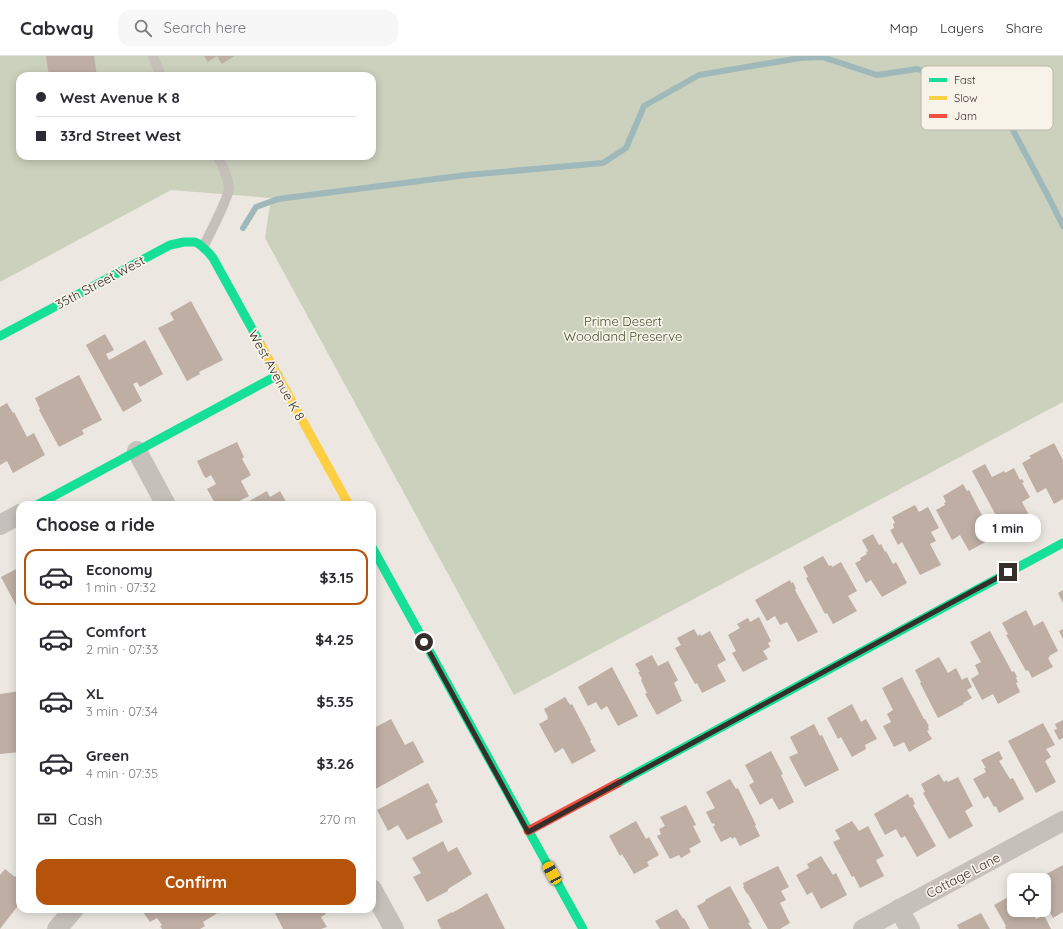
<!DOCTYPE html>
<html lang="en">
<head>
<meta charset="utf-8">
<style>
  body { margin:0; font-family:Quicksand,sans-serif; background:#f7f7f7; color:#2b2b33; height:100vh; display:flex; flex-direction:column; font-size:15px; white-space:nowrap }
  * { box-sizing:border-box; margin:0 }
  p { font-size:13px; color:#7c7c81 }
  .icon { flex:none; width:22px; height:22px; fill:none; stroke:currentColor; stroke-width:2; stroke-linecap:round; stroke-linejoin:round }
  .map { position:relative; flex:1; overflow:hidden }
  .panel { position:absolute; left:16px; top:445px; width:360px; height:412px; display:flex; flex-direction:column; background:#fff; border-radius:12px; box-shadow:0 2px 10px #0003 }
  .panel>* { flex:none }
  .banner { position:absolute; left:16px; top:16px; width:360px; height:88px; border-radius:12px; box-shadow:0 2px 10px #0003; display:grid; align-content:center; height:88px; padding:0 20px; background:#fff }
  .tools { position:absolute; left:1007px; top:817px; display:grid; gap:8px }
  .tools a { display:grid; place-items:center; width:44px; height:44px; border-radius:8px; background:#fff; box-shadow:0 2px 10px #0003; font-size:20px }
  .end { position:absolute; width:18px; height:18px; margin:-9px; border:5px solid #352e29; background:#fff; box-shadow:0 0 0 2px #fff }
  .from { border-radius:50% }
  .bubble { position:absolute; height:28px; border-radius:12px; background:#fff; box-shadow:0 2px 10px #0003; font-size:13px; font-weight:700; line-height:28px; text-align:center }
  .car { position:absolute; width:12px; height:24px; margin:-12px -6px; border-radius:5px; box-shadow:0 0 3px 1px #0007; background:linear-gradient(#f5c518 24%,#345 0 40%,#f5c518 0 76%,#345 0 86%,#f5c518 0) }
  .banner b { display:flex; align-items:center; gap:14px; height:38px; font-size:15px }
  .banner b+b { border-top:1px solid #e1e1e2 }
  .banner i { width:10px; height:10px; background:#2b2b33 }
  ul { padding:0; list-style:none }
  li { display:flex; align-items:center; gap:12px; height:56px; margin:0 8px 6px; padding:0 12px; border:2px solid transparent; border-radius:12px }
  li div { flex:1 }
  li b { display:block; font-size:15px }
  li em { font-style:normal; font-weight:700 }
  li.on { border-color:#b45309 }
  li>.icon { width:36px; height:36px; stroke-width:1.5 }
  h2 { padding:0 20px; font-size:18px; line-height:48px }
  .pay { display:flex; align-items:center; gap:10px; height:44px; padding:0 20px; font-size:15px }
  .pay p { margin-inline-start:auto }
  .cta { display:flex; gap:8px; margin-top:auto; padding:8px 20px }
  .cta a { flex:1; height:46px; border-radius:12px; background:#b45309; color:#fff; font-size:16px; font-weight:700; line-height:46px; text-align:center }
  header { display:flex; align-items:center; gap:24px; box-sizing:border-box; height:56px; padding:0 20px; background:#fff; border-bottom:1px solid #e1e1e2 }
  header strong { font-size:19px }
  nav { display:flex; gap:22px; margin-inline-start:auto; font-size:14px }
  .search { width:280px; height:36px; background:#f7f7f7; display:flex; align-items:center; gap:10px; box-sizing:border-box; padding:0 14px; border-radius:12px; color:#7c7c81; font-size:15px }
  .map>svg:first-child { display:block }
</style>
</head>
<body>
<header>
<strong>Cabway</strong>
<div class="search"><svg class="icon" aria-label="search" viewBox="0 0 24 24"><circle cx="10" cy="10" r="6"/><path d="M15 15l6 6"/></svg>Search here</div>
<nav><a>Map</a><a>Layers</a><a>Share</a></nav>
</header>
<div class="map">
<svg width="1063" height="873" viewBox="0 0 1063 873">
  <rect width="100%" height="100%" fill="#ece8e1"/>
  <path fill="#cbd1bc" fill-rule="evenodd" d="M0,0H1063V346L514,639L265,182L271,142L171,134L0,226ZM20,20H372V100H20Z"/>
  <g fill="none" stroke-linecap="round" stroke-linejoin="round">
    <polyline stroke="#9fb9bb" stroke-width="6" points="243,172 256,151 278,143 467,119 603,107 626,92 644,50 699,19 800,2 822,1 877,19 917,13 977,34 1006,61 1049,142 1063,170"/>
  </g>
  <g fill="#beaea4">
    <polygon points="46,0 94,0 97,20 49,20"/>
    <polygon points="204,0 217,0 208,6"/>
    <polygon points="217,0 234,0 222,8"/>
    <polygon points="191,245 223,304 199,316 200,318 187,325 158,272 174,264 170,257"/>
    <polygon points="105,278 114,294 106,298 109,304 145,284 163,318 140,331 137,326 133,328 142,345 123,356 86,289"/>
    <polygon points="79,319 102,364 82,374 84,378 59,391 39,354 40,353 35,342"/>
    <polygon points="7,347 13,357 14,356 27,381 34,377 45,399 13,417 7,405 0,409 0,351"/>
    <polygon points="237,386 244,401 242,403 251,419 241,425 249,440 232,449 216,449 207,433 216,428 211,419 206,422 204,420 197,405"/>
    <polygon points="1054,387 1063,404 1063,443 1054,448 1046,432 1037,437 1022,407 1031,402 1029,400"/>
    <polygon points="985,408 992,421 1004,415 1005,417 1014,412 1020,424 1022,423 1024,426 1022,427 1030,441 1022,446 1030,461 1006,474 1000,464 999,465 972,415"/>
    <polygon points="963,428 967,435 969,434 988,471 987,471 993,482 969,495 960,479 952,484 936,454 945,449 944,447 946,446 943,440"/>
    <polygon points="267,435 270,441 280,435 288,449 242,449"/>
    <polygon points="915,449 919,456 928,451 939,472 931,476 936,485 930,488 941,509 920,519 902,486 898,489 890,474 894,472 893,468 895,467 892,461"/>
    <polygon points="873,478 879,489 881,488 885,496 886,495 893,508 896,506 907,527 882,541 871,524 866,527 855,507 861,504 860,502 867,498 866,496 868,495 862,484"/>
    <polygon points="823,500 829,510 831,509 832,511 841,506 857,535 848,540 857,555 833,568 827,557 825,558 806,522 808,521 803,511"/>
    <polygon points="20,511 20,557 1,521"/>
    <polygon points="790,524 791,527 793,526 796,533 795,534 818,576 798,586 787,566 780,569 775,560 767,565 755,544"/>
    <polygon points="1063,534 1063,547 1058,537"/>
    <polygon points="1026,554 1034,570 1043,565 1058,595 1049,600 1050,601 1048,602 1053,611 1032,622 1028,614 1026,615 1006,579 1008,578 1002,567"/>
    <polygon points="759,561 771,585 768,587 770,591 763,595 768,603 743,616 732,597 736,595 728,579 740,572 737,568 748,562 750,566"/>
    <polygon points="694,573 698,580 700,578 701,580 710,575 726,604 717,609 726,625 702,637 697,627 695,628 675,592 681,589 677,582"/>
    <polygon points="1063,573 1063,583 1059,575"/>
    <polygon points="990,575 1012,616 1014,615 1017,621 1016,622 1018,626 1016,627 1020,636 998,648 993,638 982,644 971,623 979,618 975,609 981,606 970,586"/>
    <polygon points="652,599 658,610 668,605 678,624 674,627 682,645 657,659 645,638 647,637 641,624 642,623 638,616 640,616 635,608"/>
    <polygon points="939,601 948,617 956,612 962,624 967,621 972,631 967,634 972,642 963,647 964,648 938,662 920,627 921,626 915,614"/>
    <polygon points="612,611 638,660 618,670 607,650 601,654 596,646 588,650 578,631"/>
    <polygon points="902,621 924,663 925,663 929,670 928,670 929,674 927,675 932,683 909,696 904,686 894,691 883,670 891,666 887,658 893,654 882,632"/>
    <polygon points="20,635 20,696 0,698 0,638"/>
    <polygon points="565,641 570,649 572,648 591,684 590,685 596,695 572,708 563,692 555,697 539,668 548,663 547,661 548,661 544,653"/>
    <polygon points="852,648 861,666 866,663 877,683 865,689 866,693 852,701 841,681 838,683 827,662"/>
    <polygon points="391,663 405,689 413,685 424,706 372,735 372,673"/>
    <polygon points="1063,664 1063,682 1059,684 1054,674 1057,673 1055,668"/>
    <polygon points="1043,667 1055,689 1046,693 1051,701 1045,705 1056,726 1036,737 1008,685"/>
    <polygon points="814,668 820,680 822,679 839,714 805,731 789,701 798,697 790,681"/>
    <polygon points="771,695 783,718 781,719 794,746 779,754 772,742 760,749 749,729 754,726 745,709"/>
    <polygon points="999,695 1003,703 999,705 1010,723 1013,722 1024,743 999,757 996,750 994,751 988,740 984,743 973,723 986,716 984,712 986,712 981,704"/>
    <polygon points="939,718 944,726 947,724 948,726 958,721 973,750 965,755 973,770 949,783 923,737 925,736 921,728"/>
    <polygon points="730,723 736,733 738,732 756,769 755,770 760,780 740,790 735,781 732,783 731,781 721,786 713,771 715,769 714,767 712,768 706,756 715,752 706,736"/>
    <polygon points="428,727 438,746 435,748 443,766 407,784 398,769 388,775 377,754"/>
    <polygon points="908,738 910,742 912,741 915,748 913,749 936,790 917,801 905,780 901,782 896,773 885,779 874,758"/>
    <polygon points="686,749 696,769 693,770 701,786 689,793 691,796 681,802 679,799 670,803 657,780 661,778 659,773 665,770 660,761"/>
    <polygon points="636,765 646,783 649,781 659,799 647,806 649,810 634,818 622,798 620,800 609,780"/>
    <polygon points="852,765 859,775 868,770 884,800 876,804 884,820 860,832 854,820 852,821 833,786 840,783 835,774"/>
    <polygon points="443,785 448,796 457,791 472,818 448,833 448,835 427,846 413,821 421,817 412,802"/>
    <polygon points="821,800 833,819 836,817 847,839 821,853 812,836 807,839 796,819 809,812 807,808"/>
    <polygon points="1063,809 1063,856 1053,862 1044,845 1044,842 1048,839 1044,831 1044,824 1040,824 1039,822"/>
    <polygon points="778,810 789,831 781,835 786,844 780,847 790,867 780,873 768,873 748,838 747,838 743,831 744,830 743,827"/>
    <polygon points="5,813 15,821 20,814 20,847 0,873 0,819"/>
    <polygon points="730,830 750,866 748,867 752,873 709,873 697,850 706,845 705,844"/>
    <polygon points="487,837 505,873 441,873 437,864 452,856 452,857"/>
    <polygon points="1014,838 1014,854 1022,854 1025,858 1031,855 1036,863 1044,859 1051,873 1006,873 1005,871 1006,870 994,849"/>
    <polygon points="141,853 224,853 203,866 205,870 200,873 162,873 160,870 162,869 157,862 150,866"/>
    <polygon points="273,853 323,853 326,858 321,861 327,871 321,873 283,873"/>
    <polygon points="677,853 683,863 684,862 690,873 660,873 655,865"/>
    <polygon points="981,857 990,873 959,873 957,869"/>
  </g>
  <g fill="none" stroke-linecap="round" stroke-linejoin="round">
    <g stroke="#c5c0ba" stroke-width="10">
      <polyline points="153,0 161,20"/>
      <path d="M204,190C209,178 229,142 229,132C228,120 223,110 217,100"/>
    </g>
    <g stroke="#c5c0ba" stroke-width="20">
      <polyline points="137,395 166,449"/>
      <polyline points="0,469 20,458"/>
      <polyline points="372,833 394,873"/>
      <polyline points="899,853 910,873"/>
      <polyline points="57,873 74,853"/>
      <polyline points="863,873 1063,765"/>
    </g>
    <g stroke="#16e098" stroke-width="9">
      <polyline points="0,280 170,189 184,186 195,186 199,188 208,196 213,202 261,289"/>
      <polyline points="37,449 278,319"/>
      <polyline points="372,491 583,873"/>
      <polyline points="618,727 1063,487"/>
    </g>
    <polyline stroke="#ffcf43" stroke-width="9" points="261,289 349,449"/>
    <polyline stroke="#f24e42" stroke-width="9" points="528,775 618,727"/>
  </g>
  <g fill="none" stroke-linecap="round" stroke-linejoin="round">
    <polyline stroke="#352e29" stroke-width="5" points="424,586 528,776 1008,516"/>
  </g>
  <g text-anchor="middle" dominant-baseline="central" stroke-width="3.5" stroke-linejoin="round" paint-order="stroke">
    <g font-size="13" fill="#352e29" stroke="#f8f3e9">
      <text transform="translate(100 226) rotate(-28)">35th Street West</text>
      <text transform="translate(277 319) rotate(61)">West Avenue K 8</text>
      <text transform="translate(963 819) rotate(-28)">Cottage Lane</text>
    </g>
    <g font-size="13" fill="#41522f" stroke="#f8f3e9">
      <text x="623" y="265">Prime Desert<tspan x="623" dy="15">Woodland Preserve</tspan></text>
    </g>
  </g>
  <rect x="921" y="10" width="132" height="64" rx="6" fill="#f8f3e9" stroke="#beb8af" stroke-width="1"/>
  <rect x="929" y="22" width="18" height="4" fill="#16e098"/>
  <rect x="929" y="40" width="18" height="4" fill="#ffcf43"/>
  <rect x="929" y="58" width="18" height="4" fill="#f24e42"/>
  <g font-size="11" fill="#352e29">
    <text x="954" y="28">Fast</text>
    <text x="954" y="46">Slow</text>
    <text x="954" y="64">Jam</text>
  </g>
</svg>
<div class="tools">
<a><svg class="icon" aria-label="locate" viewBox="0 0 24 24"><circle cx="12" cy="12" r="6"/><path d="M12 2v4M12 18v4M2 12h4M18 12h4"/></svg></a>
</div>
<i class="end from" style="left:424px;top:586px"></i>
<i class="end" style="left:1008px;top:516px"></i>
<div class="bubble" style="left:975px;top:458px;width:66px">1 min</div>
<i class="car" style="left:552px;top:817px;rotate:331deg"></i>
<div class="banner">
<b><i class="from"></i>West Avenue K 8</b>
<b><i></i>33rd Street West</b>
</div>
<section class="panel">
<h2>Choose a ride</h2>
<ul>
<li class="on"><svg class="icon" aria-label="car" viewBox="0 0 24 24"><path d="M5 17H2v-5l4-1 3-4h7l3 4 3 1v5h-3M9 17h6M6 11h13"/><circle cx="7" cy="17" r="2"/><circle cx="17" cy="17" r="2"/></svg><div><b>Economy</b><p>1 min · 07:32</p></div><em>$3.15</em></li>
<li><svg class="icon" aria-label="car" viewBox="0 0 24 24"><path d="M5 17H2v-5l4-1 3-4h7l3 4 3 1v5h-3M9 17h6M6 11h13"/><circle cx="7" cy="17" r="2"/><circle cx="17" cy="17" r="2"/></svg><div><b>Comfort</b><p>2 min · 07:33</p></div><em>$4.25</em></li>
<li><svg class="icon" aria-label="car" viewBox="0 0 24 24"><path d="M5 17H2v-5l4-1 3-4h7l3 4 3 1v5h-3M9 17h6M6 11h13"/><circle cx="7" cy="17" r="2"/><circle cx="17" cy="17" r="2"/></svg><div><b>XL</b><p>3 min · 07:34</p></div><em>$5.35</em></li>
<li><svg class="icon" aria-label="car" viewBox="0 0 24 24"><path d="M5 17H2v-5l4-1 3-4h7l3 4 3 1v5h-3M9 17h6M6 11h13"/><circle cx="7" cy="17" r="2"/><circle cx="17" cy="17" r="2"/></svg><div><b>Green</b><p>4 min · 07:35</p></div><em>$3.26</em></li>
</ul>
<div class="pay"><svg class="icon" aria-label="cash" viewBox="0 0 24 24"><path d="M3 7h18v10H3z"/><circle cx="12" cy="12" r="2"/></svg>Cash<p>270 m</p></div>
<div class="cta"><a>Confirm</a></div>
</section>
</div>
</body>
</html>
